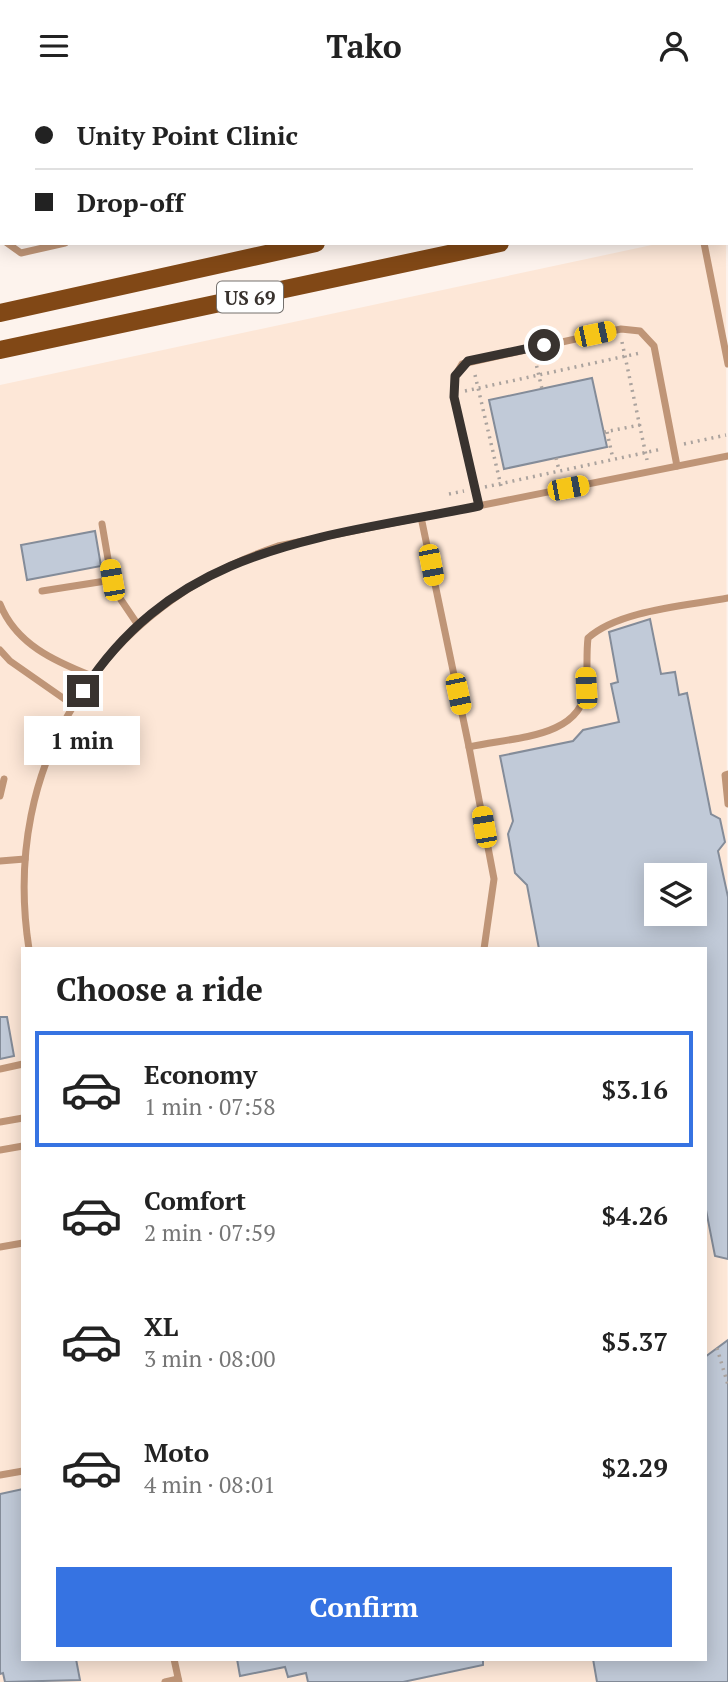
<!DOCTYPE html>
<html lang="en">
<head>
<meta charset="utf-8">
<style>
  body { margin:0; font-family:"PT Serif",serif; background:#f6f6f6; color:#222; height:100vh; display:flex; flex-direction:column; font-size:26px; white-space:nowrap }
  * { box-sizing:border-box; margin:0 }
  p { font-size:23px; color:#767676 }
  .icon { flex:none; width:38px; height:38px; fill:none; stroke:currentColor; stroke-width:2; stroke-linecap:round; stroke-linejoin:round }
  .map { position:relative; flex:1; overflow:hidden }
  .side { position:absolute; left:21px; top:856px; width:686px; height:714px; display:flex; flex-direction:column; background:#fff; border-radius:0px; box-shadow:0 4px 18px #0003 }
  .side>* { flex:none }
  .guide { position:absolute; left:0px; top:0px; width:728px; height:154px; box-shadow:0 4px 18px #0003; display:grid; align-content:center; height:154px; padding:0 35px; background:#fff }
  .fabs { position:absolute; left:644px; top:772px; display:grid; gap:14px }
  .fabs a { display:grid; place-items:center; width:63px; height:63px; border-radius:0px; background:#fff; box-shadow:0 4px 18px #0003; font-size:35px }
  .end { position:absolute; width:32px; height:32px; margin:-16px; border:9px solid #39332f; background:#fff; box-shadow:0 0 0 4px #fff }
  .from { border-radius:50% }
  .bubble { position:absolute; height:49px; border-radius:0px; background:#fff; box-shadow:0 4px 18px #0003; font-size:23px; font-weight:600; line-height:49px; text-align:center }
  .car { position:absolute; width:21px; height:42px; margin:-21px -10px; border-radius:9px; box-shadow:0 0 5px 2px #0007; background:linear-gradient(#f5c518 24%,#345 0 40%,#f5c518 0 76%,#345 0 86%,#f5c518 0) }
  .guide b { display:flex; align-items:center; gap:24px; height:66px; font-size:26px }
  .guide b+b { border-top:2px solid #e0e0e0 }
  .guide i { width:18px; height:18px; background:#222 }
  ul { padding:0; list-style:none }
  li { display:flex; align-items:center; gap:21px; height:116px; margin:0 14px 10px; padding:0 21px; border:4px solid transparent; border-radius:0px }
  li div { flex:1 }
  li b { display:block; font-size:26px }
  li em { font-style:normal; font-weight:600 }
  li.selected { border-color:#3673e2 }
  li>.icon { width:63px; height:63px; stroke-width:1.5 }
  h2 { padding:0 35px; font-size:32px; line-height:84px }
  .cta { display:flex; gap:14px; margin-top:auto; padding:14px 35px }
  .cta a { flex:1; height:80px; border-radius:0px; background:#3673e2; color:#fff; font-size:28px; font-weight:600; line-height:80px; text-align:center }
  header { display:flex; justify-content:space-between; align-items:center; height:91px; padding:0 35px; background:#fff; font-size:32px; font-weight:600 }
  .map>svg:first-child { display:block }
</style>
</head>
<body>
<header><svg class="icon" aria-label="menu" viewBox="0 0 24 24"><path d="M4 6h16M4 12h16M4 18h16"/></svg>Tako<svg class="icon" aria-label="person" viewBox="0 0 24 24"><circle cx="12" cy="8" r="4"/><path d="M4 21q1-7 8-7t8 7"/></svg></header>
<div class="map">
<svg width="728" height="1591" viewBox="0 0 728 1591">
  <rect width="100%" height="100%" fill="#fdf3ed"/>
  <path fill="#fde7d7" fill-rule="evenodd" d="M726,138L728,1591H0V294L661,152H726ZM656,784H695V822H656ZM23,858H705V1568H23Z"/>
  <g fill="#c1cad8" stroke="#848c99" stroke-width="2" fill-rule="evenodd">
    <polygon points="592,287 607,356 504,378 489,309"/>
    <polygon points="95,440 101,475 27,489 21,454"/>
    <path d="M650,528L661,583L675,581L679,604L687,602L711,723L720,728L725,751L718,760L728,806V1168L715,1165L705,1114V858H539L527,794L515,782L508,743L513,730L500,665L573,650L583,639L619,631L611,593L618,591L609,541ZM656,784H695V822H656Z"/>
    <polygon points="0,926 7,926 14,965 0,968"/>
    <polygon points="728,1249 728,1591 597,1591 593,1568 705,1568 705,1266"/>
    <polygon points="23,1398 23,1568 76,1568 80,1589 5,1591 3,1582 0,1583 0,1403"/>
    <polygon points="237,1568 483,1568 483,1574 403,1591 308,1591 306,1582 288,1586 285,1576 240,1585"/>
  </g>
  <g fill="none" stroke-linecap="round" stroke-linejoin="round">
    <g stroke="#aba39e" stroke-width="3.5" stroke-dasharray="2 5" stroke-linecap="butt">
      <polyline points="622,251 647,369"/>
      <polyline points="535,268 542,298"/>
      <polyline points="475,284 501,395"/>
      <polyline points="465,300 640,262"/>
      <polyline points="604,341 640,334"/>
      <polyline points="607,341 613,368"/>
      <polyline points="684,353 726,344"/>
      <polyline points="556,367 559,379"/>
      <polyline points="485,396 662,358"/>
      <polyline points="449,403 464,400"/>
      <polyline points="717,1257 728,1294"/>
    </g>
    <g stroke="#bf9577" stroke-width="7">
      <polyline points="179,0 179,2"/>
      <polyline points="161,2 170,0"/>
      <polyline points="0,35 2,35"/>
      <polyline points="0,99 2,100"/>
      <polyline points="0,111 2,109"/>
      <polyline points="726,132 728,134"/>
      <polyline points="0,147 2,148"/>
      <polyline points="7,152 21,162 65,152"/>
      <polyline points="704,152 728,273"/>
      <polyline points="479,415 454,306 455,285 462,273 621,238 640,240 654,255 677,375"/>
      <polyline points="421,426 469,656"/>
      <polyline points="102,433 113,497 138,534"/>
      <polyline points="42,500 112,489"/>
      <path d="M0,513C16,553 54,570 92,585"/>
      <polyline points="0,559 10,570 73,614"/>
      <polyline points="728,683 725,684 728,713"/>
      <polyline points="0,705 4,688"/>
      <polyline points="0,770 25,768"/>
      <path d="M29,858C0,671 103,515 278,455L728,365"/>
      <path d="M484,858L494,788L469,656C509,646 582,649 586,596C588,579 586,564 588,547C619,519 686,515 728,507"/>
      <polyline points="0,978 23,973"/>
      <polyline points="0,1031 23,1027"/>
      <polyline points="0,1059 23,1055"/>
      <polyline points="0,1156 23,1152"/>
      <polyline points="0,1384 23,1380"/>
      <polyline points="174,1568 179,1591"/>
      <polyline points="165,1591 178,1588"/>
    </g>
    <g stroke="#814816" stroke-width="18">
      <polyline points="726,60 728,60"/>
      <polyline points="726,95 728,94"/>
      <polyline points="0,222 316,152"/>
      <polyline points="0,259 500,152"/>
    </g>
  </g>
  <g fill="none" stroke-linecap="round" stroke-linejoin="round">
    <path stroke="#39332f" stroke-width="9" d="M83,600C178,453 323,447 479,415L454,306L455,285L468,270L544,254"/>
  </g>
  <g text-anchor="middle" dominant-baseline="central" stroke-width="6" stroke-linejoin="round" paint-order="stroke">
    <rect fill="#fff" stroke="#74706d" stroke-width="2" x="217" y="190.5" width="66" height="31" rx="5"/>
    <g font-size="19" font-weight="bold" fill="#39332f">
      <text x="250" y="206">US 69</text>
    </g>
  </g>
</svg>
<div class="fabs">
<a><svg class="icon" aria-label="layers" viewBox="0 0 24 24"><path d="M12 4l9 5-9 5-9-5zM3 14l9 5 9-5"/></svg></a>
</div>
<i class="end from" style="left:544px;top:254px"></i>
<i class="end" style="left:83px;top:600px"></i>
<div class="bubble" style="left:24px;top:625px;width:116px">1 min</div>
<i class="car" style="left:595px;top:243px;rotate:78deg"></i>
<i class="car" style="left:568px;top:397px;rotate:79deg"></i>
<i class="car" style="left:431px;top:474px;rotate:169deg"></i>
<i class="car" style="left:112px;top:489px;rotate:350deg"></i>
<i class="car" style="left:586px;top:597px;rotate:357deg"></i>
<i class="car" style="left:458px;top:603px;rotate:168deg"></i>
<i class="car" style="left:484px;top:736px;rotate:350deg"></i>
<div class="guide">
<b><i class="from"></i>Unity Point Clinic</b>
<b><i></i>Drop-off</b>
</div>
<section class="side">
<h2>Choose a ride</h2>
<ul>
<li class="selected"><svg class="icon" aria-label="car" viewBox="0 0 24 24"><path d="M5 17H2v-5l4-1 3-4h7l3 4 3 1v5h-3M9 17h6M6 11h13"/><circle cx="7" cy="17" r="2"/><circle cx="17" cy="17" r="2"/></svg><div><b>Economy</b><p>1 min · 07:58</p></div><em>$3.16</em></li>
<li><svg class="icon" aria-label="car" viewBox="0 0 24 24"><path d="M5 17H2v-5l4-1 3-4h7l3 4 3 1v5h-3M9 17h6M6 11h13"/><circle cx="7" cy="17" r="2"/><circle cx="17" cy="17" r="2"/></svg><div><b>Comfort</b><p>2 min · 07:59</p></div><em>$4.26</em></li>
<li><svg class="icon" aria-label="car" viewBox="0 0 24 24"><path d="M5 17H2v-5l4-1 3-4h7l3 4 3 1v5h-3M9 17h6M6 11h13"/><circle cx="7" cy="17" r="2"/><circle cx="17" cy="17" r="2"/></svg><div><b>XL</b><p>3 min · 08:00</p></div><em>$5.37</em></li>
<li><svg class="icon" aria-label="car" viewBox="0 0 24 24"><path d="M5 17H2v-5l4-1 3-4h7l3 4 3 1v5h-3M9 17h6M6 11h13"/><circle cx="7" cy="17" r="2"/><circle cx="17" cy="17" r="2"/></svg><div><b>Moto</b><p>4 min · 08:01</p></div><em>$2.29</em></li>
</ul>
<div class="cta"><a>Confirm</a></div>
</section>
</div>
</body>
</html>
